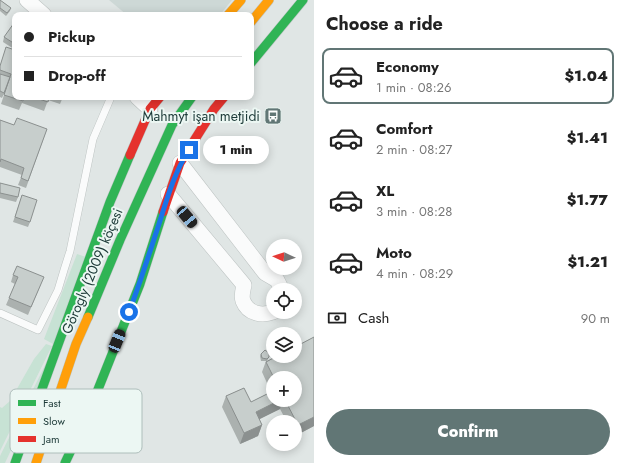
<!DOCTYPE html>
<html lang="en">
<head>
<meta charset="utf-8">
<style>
  body { margin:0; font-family:Jost,sans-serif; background:#f6f6f6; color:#222; height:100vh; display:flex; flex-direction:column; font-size:15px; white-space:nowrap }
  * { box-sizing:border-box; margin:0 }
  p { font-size:13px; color:#767676 }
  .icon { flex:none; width:22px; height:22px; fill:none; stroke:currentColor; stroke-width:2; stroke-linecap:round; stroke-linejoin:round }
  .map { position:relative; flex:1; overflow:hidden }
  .sheet { display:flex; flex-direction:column; background:#fff; width:308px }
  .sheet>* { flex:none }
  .top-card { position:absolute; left:12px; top:12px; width:242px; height:88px; border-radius:8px; box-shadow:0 2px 10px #0003; display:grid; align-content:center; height:88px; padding:0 12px; background:#fff }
  .needle { width:26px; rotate:274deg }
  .controls { position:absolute; left:266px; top:239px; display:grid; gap:8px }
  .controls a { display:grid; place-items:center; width:36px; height:36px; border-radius:50%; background:#fff; box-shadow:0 2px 10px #0003; font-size:20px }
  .end { position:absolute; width:18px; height:18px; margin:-9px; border:5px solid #1a73e8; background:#fff; box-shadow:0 0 0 2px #fff }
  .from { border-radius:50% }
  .bubble { position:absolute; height:28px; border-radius:14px; background:#fff; box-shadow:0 2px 10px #0003; font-size:13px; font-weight:800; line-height:28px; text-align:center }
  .car { position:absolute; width:12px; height:24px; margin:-12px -6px; border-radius:5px; box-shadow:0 0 3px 1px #0007; background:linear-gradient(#222 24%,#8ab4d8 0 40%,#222 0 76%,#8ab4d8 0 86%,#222 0) }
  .top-card b { display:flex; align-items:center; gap:14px; height:38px; font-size:15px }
  .top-card b+b { border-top:1px solid #e0e0e0 }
  .top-card i { width:10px; height:10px; background:#222 }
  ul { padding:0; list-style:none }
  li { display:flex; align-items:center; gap:12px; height:56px; margin:0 8px 6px; padding:0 4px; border:2px solid transparent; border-radius:8px }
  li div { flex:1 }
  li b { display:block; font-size:15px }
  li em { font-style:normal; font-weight:800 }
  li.active { border-color:#617675 }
  li>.icon { width:36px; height:36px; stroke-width:1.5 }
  h2 { padding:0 12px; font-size:18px; line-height:48px }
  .pay { display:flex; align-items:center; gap:10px; height:44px; padding:0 12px; font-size:15px }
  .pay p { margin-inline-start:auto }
  .button { display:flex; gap:8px; margin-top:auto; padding:8px 12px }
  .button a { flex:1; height:46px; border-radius:24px; background:#617675; color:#fff; font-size:16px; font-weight:800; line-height:46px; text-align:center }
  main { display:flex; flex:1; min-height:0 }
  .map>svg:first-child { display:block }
</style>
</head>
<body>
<main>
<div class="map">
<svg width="314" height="463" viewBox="0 0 314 463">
  <rect width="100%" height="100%" fill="#e0e6e5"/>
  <polygon fill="#cdd8d6" points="109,0 232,0 220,15 127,15"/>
  <g fill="#c7e2d4">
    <polygon points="77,254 89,258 44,379 5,463 0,463 0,456 55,345 44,339"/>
    <polygon points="46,344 52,346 0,451 0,407 2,408 10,401 34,359"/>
  </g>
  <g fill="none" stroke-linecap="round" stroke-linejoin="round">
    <g stroke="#bdc3c2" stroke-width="8">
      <polyline id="lane" points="0,313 38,330 58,290 64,270 70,251 93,139 111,97"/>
    </g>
    <g stroke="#bdc3c2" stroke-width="16">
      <g id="street">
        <polyline points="27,0 44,15"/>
        <polyline points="137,97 150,109"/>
        <polyline points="180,163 265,273 277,280 282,290"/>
        <path d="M168,194L244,285C243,290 241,296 243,301C248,314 262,316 273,312"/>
      </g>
    </g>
    <g stroke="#bbc4c3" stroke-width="10">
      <g id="fast">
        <polyline points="251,63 303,0"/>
        <polyline points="88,317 120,240 172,125 192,97"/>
        <polyline points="15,463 110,202 130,155"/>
        <polyline points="65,463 89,412 140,284 163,212"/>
      </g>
    </g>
    <g stroke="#bbc4c3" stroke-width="10">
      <g id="slow">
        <polyline points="228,15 241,0"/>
        <polyline points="251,22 269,0"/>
        <polyline points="36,463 76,344 88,317"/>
      </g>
    </g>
    <g stroke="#bbc4c3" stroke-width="10">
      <g id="jam">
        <polyline points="130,155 150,109 160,97"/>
        <polyline points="163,212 180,163 214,109 224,97"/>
      </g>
    </g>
    <use href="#lane" stroke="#fafbfb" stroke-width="7"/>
    <use href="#street" stroke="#fafbfb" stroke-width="15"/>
    <use href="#fast" stroke="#30b455" stroke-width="9"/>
    <use href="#slow" stroke="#ff9f0a" stroke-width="9"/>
    <use href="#jam" stroke="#e5322d" stroke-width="9"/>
  </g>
  <g fill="#abb1af" fill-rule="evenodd">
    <polygon points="0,0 11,8 10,11 6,16 0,11"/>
    <polygon points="15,24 15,47 14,49 3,42 4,37"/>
    <polygon points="6,47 15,97 63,97 60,104 48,100 44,111 22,103 19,110 1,104 6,89 2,98 0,97 0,66"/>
    <polygon points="0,120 14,125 47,129 26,188 18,185 22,175 0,167"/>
    <polygon points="0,183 18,197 16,202 0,198"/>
    <polygon points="22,195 30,222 28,227 13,222"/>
    <polygon points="13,275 41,284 28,315 6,305 15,284 11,282"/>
    <path d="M314,337V426L295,436V422H287L280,409L259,419L262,425L258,436L240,444L222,407L226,396L244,388L251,402L271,392L262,372L266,361H261L260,356L261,354L265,350L269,353V357L267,361L277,356H295V347ZM273,378H295V400H273Z"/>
  </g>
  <g fill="#8b908f">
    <polygon points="280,400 283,400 280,409 252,423 256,412"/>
    <polygon points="314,417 314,426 295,436 295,433 298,425"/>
    <polygon points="262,425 258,436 240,444 244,433"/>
  </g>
  <g fill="#c7cecc" stroke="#8b908f">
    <polygon points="0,0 11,8 7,13 0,8"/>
    <polygon points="14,23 15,24 15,44 4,37"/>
    <polygon points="6,47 15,50 15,97 24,97 23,101 4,95 11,74 0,70 0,66"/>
    <polygon points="0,74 10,77 4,93 0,91"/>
    <polygon points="33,97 49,97 48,102"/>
    <polygon points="17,118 47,129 28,181 21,178 24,168 1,159 0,162 0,120 14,125"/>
    <polygon points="0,183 20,188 18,197 0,193"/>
    <polygon points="22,195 37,200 30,222 15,217"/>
    <polygon points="17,266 44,277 31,307 9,298 18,277 13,275"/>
    <polygon points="314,337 314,417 298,425 285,400 295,400 295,378 274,378 266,362 277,356 295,356 295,347"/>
    <polygon points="265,350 269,353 269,357 267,359 262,358 261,354"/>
    <polygon points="244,388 251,402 273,391 273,400 280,400 256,412 262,425 244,433 226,396"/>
  </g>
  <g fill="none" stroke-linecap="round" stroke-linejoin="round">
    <path stroke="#1a73e8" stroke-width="5" d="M129,312C140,283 149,254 159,224C167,199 174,173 189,150"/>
  </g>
  <defs>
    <g id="bus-square" transform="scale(0.9)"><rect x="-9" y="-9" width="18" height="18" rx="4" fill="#617675" stroke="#ecf7f3"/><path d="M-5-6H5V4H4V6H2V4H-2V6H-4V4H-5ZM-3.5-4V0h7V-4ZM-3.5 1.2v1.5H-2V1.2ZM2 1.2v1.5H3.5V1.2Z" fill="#fff"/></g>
  </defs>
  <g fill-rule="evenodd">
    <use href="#bus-square" x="273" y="116"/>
  </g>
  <g text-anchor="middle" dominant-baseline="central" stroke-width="4" stroke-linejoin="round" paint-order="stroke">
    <g font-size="14" fill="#1d3a38" stroke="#ecf7f3" text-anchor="end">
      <text x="260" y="116">Mahmyt işan metjidi</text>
    </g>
    <g font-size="14" fill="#1d3a38" stroke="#ecf7f3">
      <text transform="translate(92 271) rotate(-67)">Görogly (2009) köçesi</text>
    </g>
  </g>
  <rect x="10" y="389" width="132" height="64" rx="6" fill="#ecf7f3" stroke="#aebebb" stroke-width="1"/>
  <rect x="18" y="400" width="18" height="6" fill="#30b455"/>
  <rect x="18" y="418" width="18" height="6" fill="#ff9f0a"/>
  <rect x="18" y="436" width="18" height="6" fill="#e5322d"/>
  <g font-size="11" fill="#1d3a38">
    <text x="43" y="407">Fast</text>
    <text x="43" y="425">Slow</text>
    <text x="43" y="443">Jam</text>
  </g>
</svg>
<div class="controls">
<a><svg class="needle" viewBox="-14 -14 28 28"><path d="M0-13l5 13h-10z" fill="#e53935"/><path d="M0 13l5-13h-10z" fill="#767676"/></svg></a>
<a><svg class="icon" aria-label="locate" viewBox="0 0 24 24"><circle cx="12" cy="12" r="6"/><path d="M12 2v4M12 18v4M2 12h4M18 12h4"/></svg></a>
<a><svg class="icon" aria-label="layers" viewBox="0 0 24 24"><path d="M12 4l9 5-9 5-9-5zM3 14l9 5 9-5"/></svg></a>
<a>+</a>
<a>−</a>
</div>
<i class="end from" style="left:129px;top:312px"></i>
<i class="end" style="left:189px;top:150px"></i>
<div class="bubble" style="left:203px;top:136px;width:66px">1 min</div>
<i class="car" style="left:187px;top:217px;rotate:140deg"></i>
<i class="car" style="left:117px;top:341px;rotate:22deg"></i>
<div class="top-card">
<b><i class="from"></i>Pickup</b>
<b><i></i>Drop-off</b>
</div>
</div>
<section class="sheet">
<h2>Choose a ride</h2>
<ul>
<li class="active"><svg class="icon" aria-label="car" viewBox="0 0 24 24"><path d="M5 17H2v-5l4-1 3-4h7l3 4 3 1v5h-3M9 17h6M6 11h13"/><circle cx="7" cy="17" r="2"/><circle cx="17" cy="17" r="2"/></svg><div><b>Economy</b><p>1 min · 08:26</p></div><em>$1.04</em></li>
<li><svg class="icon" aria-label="car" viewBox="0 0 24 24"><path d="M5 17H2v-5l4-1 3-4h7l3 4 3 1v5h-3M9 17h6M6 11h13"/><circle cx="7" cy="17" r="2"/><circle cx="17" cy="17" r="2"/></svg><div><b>Comfort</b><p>2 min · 08:27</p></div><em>$1.41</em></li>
<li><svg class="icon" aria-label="car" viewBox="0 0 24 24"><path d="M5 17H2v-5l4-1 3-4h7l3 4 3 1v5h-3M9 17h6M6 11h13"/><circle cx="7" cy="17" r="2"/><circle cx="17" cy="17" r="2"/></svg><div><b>XL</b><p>3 min · 08:28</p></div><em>$1.77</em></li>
<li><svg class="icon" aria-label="car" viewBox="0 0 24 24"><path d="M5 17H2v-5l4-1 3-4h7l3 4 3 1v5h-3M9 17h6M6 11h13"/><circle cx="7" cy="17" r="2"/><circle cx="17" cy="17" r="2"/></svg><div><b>Moto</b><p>4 min · 08:29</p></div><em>$1.21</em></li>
</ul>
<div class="pay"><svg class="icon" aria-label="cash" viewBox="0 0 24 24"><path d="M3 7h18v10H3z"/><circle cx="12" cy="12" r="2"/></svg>Cash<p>90 m</p></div>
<div class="button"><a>Confirm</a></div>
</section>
</main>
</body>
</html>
